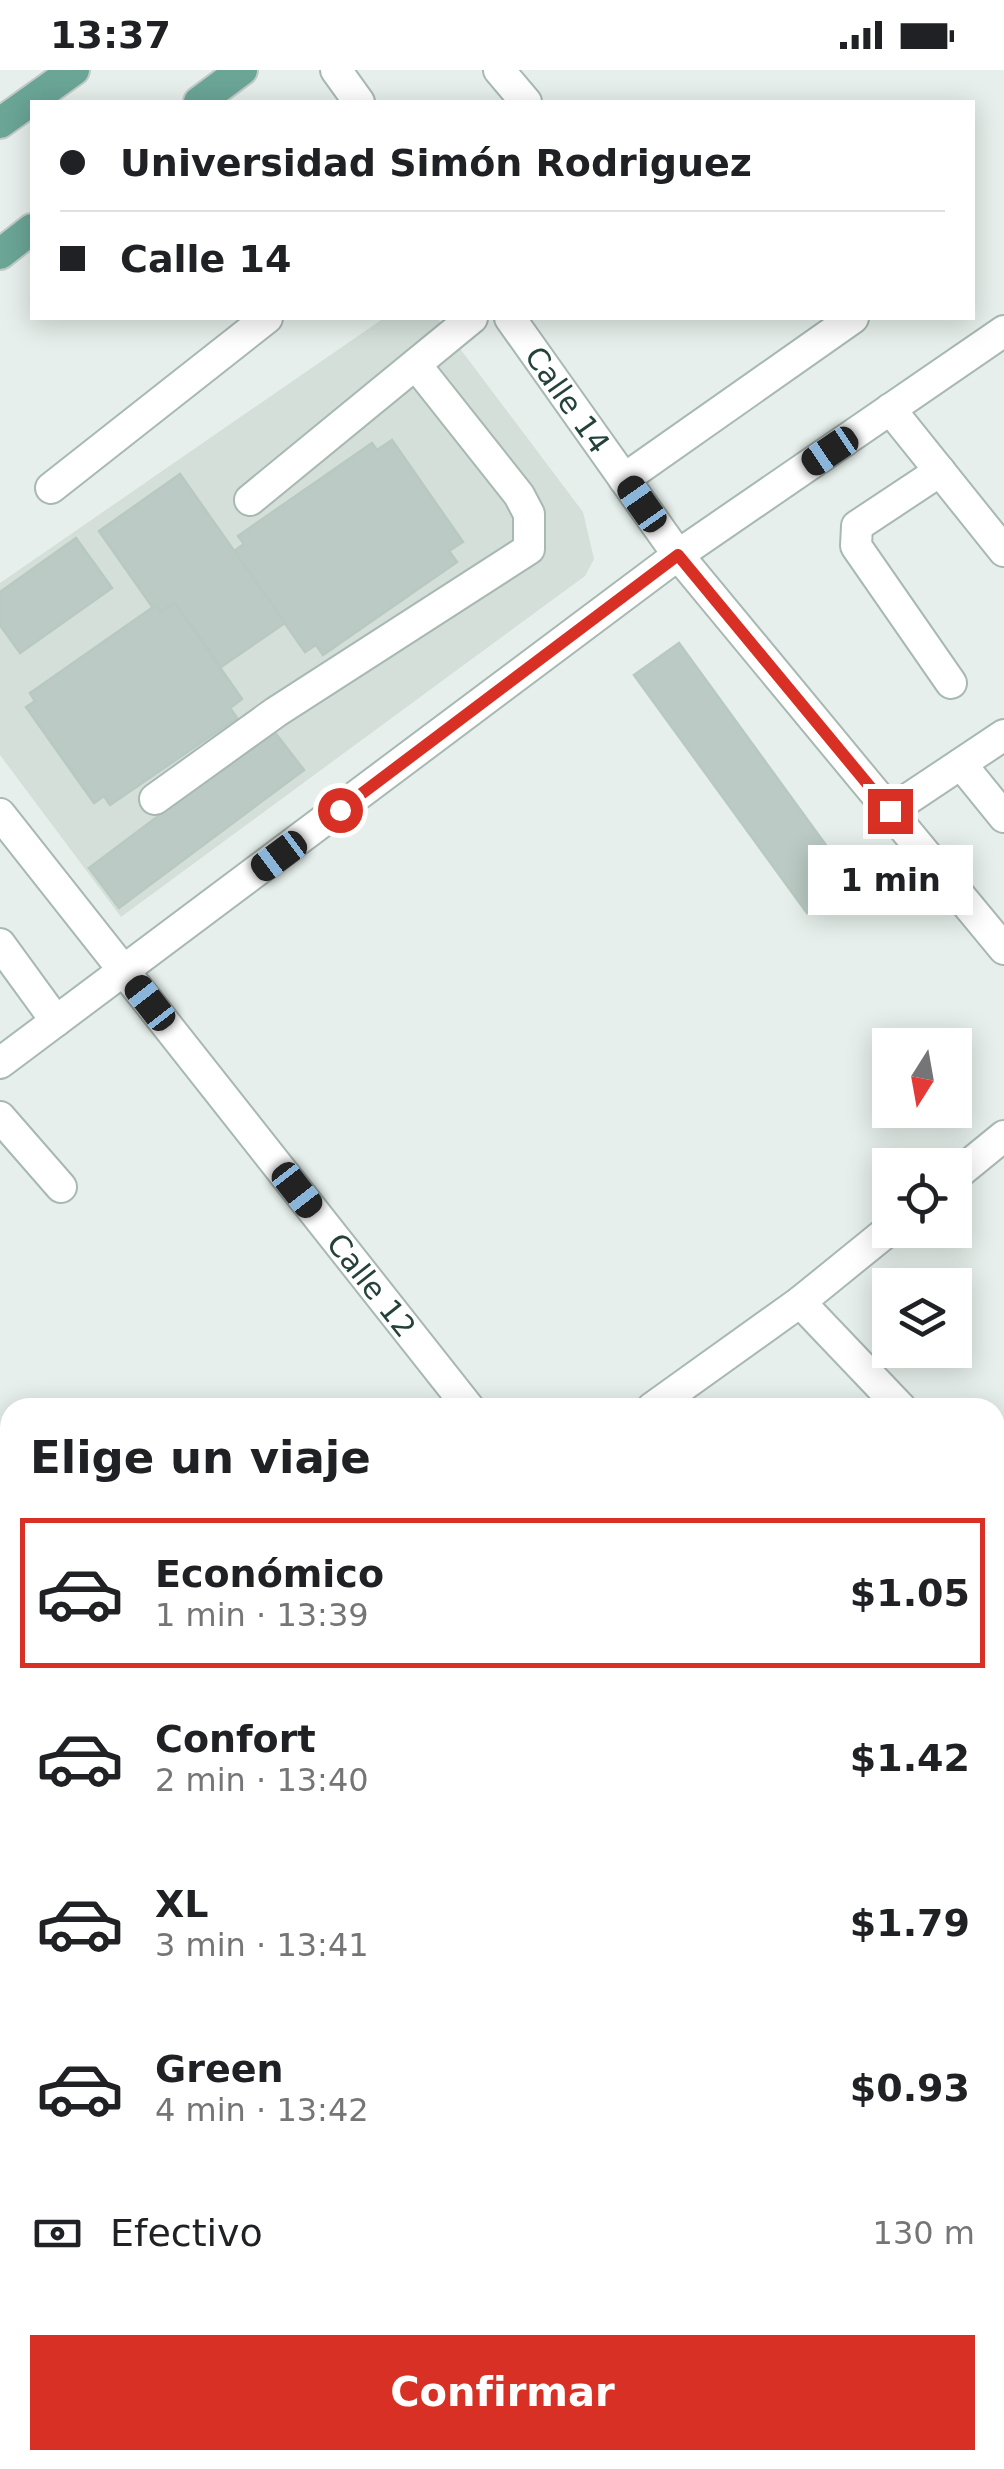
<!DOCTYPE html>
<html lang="es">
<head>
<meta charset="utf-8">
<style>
  body { margin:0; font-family:"DejaVu Sans",sans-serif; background:#f6f6f6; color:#202124; height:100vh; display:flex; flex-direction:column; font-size:38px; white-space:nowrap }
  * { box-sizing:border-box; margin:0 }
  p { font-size:32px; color:#757577 }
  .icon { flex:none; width:55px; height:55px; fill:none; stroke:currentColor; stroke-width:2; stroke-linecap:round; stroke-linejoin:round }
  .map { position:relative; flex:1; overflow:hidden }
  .sheet { position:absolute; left:0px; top:1328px; width:1005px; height:1072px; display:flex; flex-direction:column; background:#fff; border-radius:30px 30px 0 0; box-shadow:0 5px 25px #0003 }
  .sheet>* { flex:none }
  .banner { position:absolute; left:30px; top:30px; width:945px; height:220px; border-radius:0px; box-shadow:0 5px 25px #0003; display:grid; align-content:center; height:220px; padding:0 30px; background:#fff }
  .needle { width:65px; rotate:191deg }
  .controls { position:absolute; left:872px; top:958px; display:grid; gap:20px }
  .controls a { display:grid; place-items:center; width:100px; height:100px; border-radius:0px; background:#fff; box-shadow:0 5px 25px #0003; font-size:50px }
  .end { position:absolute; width:45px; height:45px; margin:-22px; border:12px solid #d93025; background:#fff; box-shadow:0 0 0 5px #fff }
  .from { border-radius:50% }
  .bubble { position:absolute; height:70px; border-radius:0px; background:#fff; box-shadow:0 5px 25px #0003; font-size:32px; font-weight:600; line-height:70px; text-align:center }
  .car { position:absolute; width:30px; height:60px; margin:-30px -15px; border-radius:12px; box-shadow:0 0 8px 2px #0007; background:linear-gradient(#222 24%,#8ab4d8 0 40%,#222 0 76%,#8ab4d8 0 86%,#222 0) }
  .banner b { display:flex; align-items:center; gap:35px; height:95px; font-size:38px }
  .banner b+b { border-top:2px solid #e0e0e0 }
  .banner i { width:25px; height:25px; background:#202124 }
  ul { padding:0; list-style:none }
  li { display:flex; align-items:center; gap:30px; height:150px; margin:0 20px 15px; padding:0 10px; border:5px solid transparent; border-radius:0px }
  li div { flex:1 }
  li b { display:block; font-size:38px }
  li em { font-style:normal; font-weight:600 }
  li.active { border-color:#d93025 }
  li>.icon { width:90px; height:90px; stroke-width:1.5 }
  h2 { padding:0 30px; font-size:45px; line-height:120px }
  .pay { display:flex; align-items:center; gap:25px; height:110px; padding:0 30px; font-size:38px }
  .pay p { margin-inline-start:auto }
  .primary-button { display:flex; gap:20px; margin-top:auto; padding:20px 30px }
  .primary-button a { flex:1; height:115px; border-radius:0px; background:#d93025; color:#fff; font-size:40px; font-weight:600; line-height:115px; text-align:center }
  .status { display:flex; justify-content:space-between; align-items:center; height:70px; padding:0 50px; background:#fff; direction:ltr }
  .status svg { height:28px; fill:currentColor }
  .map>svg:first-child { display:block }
</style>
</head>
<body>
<div class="status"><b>13:37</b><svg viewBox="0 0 49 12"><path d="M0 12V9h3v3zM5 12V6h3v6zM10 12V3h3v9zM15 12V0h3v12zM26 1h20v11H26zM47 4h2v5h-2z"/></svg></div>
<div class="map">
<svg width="1004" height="2399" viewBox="0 0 1004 2399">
  <rect width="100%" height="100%" fill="#e6efeb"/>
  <polygon fill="#d4dfda" points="384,248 437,248 583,442 594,489 585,506 121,847 0,685 0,513"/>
  <g fill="#bbcac4" stroke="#b8c9c2" stroke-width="2.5">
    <polygon points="392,370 463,472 449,481 457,492 323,585 316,575 305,582 234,481 244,474 238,466 372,373 377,380"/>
    <polygon points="180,404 285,553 221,597 175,533 161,542 156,535 153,538 99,461"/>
    <polygon points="76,468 112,518 20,583 0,555 0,522"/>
    <polygon points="175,533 242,629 230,638 237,648 110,735 104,726 94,733 26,637 35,631 30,623 156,535 161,542"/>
    <polygon points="679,573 852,811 807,843 634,605"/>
    <polygon points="273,660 304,700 119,838 89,798"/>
  </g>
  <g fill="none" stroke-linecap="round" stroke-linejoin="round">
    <g stroke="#a8b8b2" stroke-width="34">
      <g id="minor">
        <polyline points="336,0 359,32"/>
        <polyline points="499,0 526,32"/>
        <path id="s1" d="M510,248L678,485L1004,879"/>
        <polyline points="890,339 1004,481"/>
        <polyline points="940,401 857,456 856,476 951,613"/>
        <polyline points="624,409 853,248"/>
        <polyline points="51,418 267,248"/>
        <polyline points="250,430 472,248"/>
        <polyline points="961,694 1004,747"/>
        <polyline points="155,729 276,642 529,479 529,444 519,425 416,295"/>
        <polyline points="890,741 1004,665"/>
        <path id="s2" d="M0,744L469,1338"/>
        <polyline points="0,874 56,951"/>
        <polyline points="0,993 678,485 1004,261"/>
        <polyline points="0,1047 61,1117"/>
        <polyline points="955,1106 1004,1066"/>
        <polyline points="800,1232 901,1338"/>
        <polyline points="652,1338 800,1232 890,1159"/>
        <polyline points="995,1437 1004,1446"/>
      </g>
    </g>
    <g stroke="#c2cac8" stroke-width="34">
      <g id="major">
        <polyline points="199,32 242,0"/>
        <polyline points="0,53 74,0"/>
        <polyline points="0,184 32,159"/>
      </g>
    </g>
    <use href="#minor" stroke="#fff" stroke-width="30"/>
    <use href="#major" stroke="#6aa596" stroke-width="30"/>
  </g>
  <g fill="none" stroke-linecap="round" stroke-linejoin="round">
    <polyline stroke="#d93025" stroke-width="12" points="340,740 678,485 890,741"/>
  </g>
  <g text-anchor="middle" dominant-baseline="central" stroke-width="9" stroke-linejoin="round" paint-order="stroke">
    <g font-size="30" fill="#24423a" stroke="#f7fbf9">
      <text stroke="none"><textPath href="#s1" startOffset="100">Calle 14</textPath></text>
      <text stroke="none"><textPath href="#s2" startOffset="600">Calle 12</textPath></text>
    </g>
  </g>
</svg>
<div class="controls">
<a><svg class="needle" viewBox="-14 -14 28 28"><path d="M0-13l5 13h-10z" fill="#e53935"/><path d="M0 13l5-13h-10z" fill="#757577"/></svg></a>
<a><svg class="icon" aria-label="locate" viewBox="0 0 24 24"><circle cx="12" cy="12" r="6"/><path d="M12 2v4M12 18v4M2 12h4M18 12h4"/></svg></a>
<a><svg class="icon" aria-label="layers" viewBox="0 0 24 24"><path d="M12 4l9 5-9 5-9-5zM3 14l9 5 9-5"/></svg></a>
</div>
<i class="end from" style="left:340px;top:740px"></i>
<i class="end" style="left:890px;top:741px"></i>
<div class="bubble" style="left:808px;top:775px;width:165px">1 min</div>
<i class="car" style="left:830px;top:381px;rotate:236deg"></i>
<i class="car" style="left:642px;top:434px;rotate:325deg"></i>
<i class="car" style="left:279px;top:786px;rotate:233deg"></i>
<i class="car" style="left:150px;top:933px;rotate:322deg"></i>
<i class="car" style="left:297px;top:1120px;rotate:142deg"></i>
<div class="banner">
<b><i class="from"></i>Universidad Simón Rodriguez</b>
<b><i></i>Calle 14</b>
</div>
<section class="sheet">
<h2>Elige un viaje</h2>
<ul>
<li class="active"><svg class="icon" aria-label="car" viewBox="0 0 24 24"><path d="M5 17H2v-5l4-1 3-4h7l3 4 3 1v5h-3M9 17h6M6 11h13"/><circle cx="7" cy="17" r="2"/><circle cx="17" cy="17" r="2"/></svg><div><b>Económico</b><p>1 min · 13:39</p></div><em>$1.05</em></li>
<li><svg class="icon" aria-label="car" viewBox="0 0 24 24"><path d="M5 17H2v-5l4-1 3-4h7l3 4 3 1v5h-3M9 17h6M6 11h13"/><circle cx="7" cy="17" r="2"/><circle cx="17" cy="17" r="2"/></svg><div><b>Confort</b><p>2 min · 13:40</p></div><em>$1.42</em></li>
<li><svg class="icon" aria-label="car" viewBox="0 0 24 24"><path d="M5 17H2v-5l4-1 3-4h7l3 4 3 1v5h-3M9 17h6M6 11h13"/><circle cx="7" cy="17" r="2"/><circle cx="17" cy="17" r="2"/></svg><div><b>XL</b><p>3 min · 13:41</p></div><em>$1.79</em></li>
<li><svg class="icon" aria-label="car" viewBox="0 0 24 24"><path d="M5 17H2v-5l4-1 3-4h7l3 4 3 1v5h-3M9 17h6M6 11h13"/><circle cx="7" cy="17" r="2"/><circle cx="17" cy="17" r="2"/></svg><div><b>Green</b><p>4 min · 13:42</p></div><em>$0.93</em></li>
</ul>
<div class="pay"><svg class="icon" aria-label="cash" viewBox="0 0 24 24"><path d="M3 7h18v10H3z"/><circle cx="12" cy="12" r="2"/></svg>Efectivo<p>130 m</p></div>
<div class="primary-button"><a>Confirmar</a></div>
</section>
</div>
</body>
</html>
